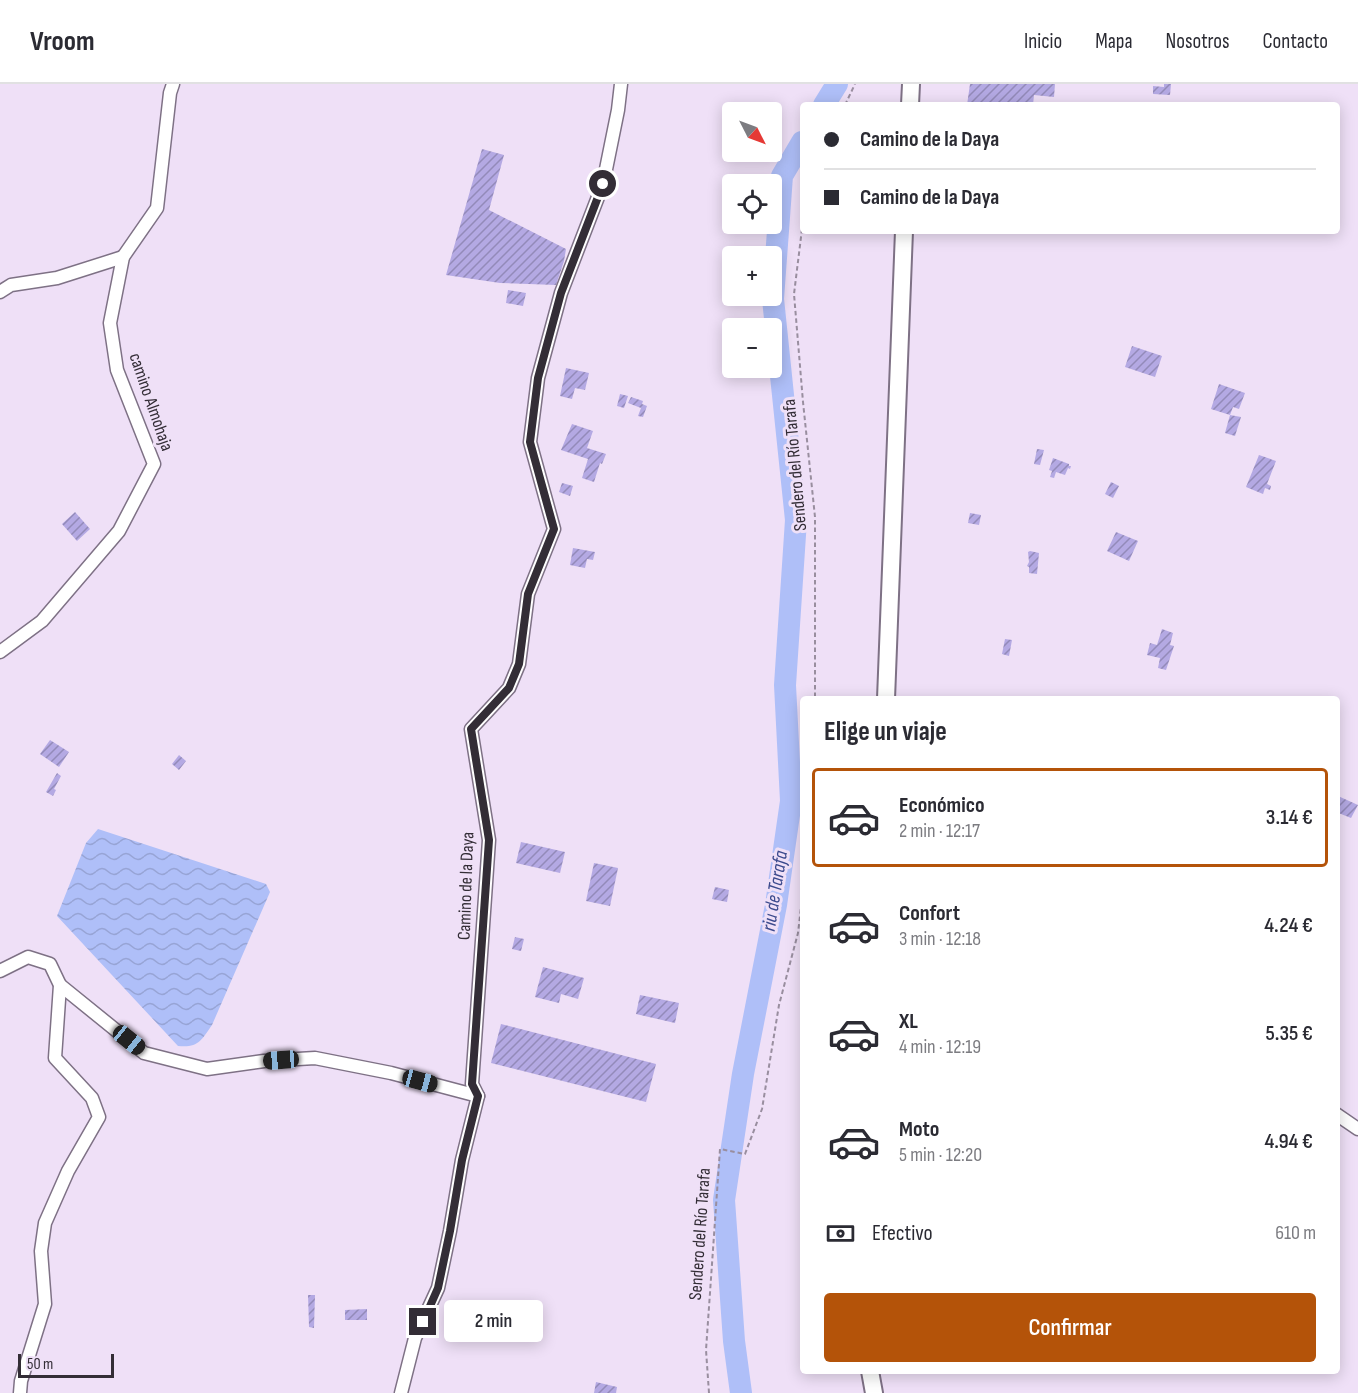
<!DOCTYPE html>
<html lang="es">
<head>
<meta charset="utf-8">
<style>
  body { margin:0; font-family:"Sofia Sans Condensed",sans-serif; background:#f7f7f7; color:#2b2b33; height:100vh; display:flex; flex-direction:column; font-size:22px; white-space:nowrap }
  * { box-sizing:border-box; margin:0 }
  p { font-size:20px; color:#7c7c81 }
  .icon { flex:none; width:33px; height:33px; fill:none; stroke:currentColor; stroke-width:2; stroke-linecap:round; stroke-linejoin:round }
  .map { position:relative; flex:1; overflow:hidden }
  .sheet { position:absolute; left:800px; top:612px; width:540px; height:678px; display:flex; flex-direction:column; background:#fff; border-radius:6px; box-shadow:0 3px 15px #0003 }
  .sheet>* { flex:none }
  .banner { position:absolute; left:800px; top:18px; width:540px; height:132px; border-radius:6px; box-shadow:0 3px 15px #0003; display:grid; align-content:center; height:132px; padding:0 24px; background:#fff }
  .needle { width:39px; rotate:132deg }
  .fabs { position:absolute; left:722px; top:18px; display:grid; gap:12px }
  .fabs a { display:grid; place-items:center; width:60px; height:60px; border-radius:6px; background:#fff; box-shadow:0 3px 15px #0003; font-size:30px }
  .scale { position:absolute; left:18px; bottom:15px; width:96px; box-sizing:border-box; padding-left:6px; border:3px solid #332d36; border-top:0; font-size:16px; line-height:21px; white-space:nowrap; color:#332d36; -webkit-text-stroke:4px #efe0f7; paint-order:stroke }
  .end { position:absolute; width:27px; height:27px; margin:-14px; border:8px solid #332d36; background:#fff; box-shadow:0 0 0 3px #fff }
  .from { border-radius:50% }
  .bubble { position:absolute; height:42px; border-radius:6px; background:#fff; box-shadow:0 3px 15px #0003; font-size:20px; font-weight:600; line-height:42px; text-align:center }
  .car { position:absolute; width:18px; height:36px; margin:-18px -9px; border-radius:8px; box-shadow:0 0 4px 2px #0007; background:linear-gradient(#222 24%,#8ab4d8 0 40%,#222 0 76%,#8ab4d8 0 86%,#222 0) }
  .banner b { display:flex; align-items:center; gap:21px; height:57px; font-size:22px }
  .banner b+b { border-top:2px solid #e1e1e2 }
  .banner i { width:15px; height:15px; background:#2b2b33 }
  ul { padding:0; list-style:none }
  li { display:flex; align-items:center; gap:18px; height:99px; margin:0 12px 9px; padding:0 12px; border:3px solid transparent; border-radius:6px }
  li div { flex:1 }
  li b { display:block; font-size:22px }
  li em { font-style:normal; font-weight:600 }
  li.current { border-color:#b45309 }
  li>.icon { width:54px; height:54px; stroke-width:1.5 }
  h2 { padding:0 24px; font-size:27px; line-height:72px }
  .pay { display:flex; align-items:center; gap:15px; height:66px; padding:0 24px; font-size:22px }
  .pay p { margin-inline-start:auto }
  .cta { display:flex; gap:12px; margin-top:auto; padding:12px 24px }
  .cta a { flex:1; height:69px; border-radius:6px; background:#b45309; color:#fff; font-size:24px; font-weight:600; line-height:69px; text-align:center }
  header { display:flex; align-items:center; gap:36px; box-sizing:border-box; height:84px; padding:0 30px; background:#fff; border-bottom:2px solid #e1e1e2 }
  header strong { font-size:28px }
  nav { display:flex; gap:33px; margin-inline-start:auto; font-size:21px }
  .map>svg:first-child { display:block }
</style>
</head>
<body>
<header>
<strong>Vroom</strong>
<nav><a>Inicio</a><a>Mapa</a><a>Nosotros</a><a>Contacto</a></nav>
</header>
<div class="map">
<svg width="1358" height="1309" viewBox="0 0 1358 1309">
  <defs>
    <pattern id="water-waves" width="16" height="10" patternUnits="userSpaceOnUse" patternTransform="scale(1.5)"><rect width="16" height="10" fill="#afbff8"/><path d="M0 5q4-4 8 0t8 0" fill="none" stroke="#97a4d5"/></pattern>
    <pattern id="building-hatch" width="6" height="6" patternUnits="userSpaceOnUse" patternTransform="scale(1.5)"><rect width="6" height="6" fill="#b4a9e3"/><path d="M-1 1l2-2M0 6l6-6M5 7l2-2" fill="none" stroke="#938ab9"/></pattern>
  </defs>
  <rect width="100%" height="100%" fill="#efe0f7"/>
  <path fill="url(#water-waves)" d="M98,745L266,800L270,808L212,941C201,957 198,964 178,962L57,832L86,759Z"/>
  <g fill="none" stroke-linecap="round" stroke-linejoin="round">
    <g stroke="#afbff8" stroke-width="22">
      <polyline points="824,21 837,0"/>
      <polyline points="741,1309 734,1257 724,1116 743,990 776,821 791,717 785,601 796,436 773,215 782,92 802,58"/>
    </g>
  </g>
  <g fill="url(#building-hatch)">
    <polygon points="970,0 1055,0 1054,13 1034,11 1033,21 967,21"/>
    <polygon points="1164,0 1171,0 1170,11 1153,10 1153,2 1164,3"/>
    <polygon points="482,65 504,71 489,126 566,165 564,177 556,201 500,199 446,191"/>
    <polygon points="508,206 526,209 523,222 506,219"/>
    <polygon points="1132,262 1162,272 1155,293 1125,283"/>
    <polygon points="566,284 589,289 585,306 575,304 572,315 560,312"/>
    <polygon points="1219,300 1245,309 1239,325 1233,323 1230,331 1211,325"/>
    <polygon points="620,310 628,312 624,324 617,322"/>
    <polygon points="631,313 643,317 642,320 647,322 643,333 638,332 641,324 628,319"/>
    <polygon points="1230,331 1241,333 1235,352 1225,349"/>
    <polygon points="572,340 593,347 587,364 606,370 602,380 600,379 594,398 582,394 588,375 561,366"/>
    <polygon points="1037,365 1044,366 1040,381 1034,380"/>
    <polygon points="1259,371 1276,377 1267,400 1271,402 1270,406 1265,404 1263,410 1246,403"/>
    <polygon points="1053,374 1069,380 1069,382 1071,382 1070,385 1068,384 1065,391 1056,388 1054,394 1050,393 1052,387 1049,386"/>
    <polygon points="1111,398 1119,402 1113,414 1105,410"/>
    <polygon points="562,399 573,402 570,412 559,408"/>
    <polygon points="75,428 90,445 77,457 62,440"/>
    <polygon points="970,429 981,431 979,441 968,439"/>
    <polygon points="1116,448 1138,457 1129,477 1107,467"/>
    <polygon points="573,464 595,468 593,476 587,475 585,484 570,481"/>
    <polygon points="1030,467 1039,469 1037,490 1029,489 1029,483 1027,482 1029,478 1028,468"/>
    <polygon points="1162,545 1173,549 1170,561 1174,562 1166,586 1158,584 1160,574 1147,571 1150,559 1157,561"/>
    <polygon points="1005,555 1012,556 1009,572 1002,570"/>
    <polygon points="50,656 69,668 59,683 40,670"/>
    <polygon points="179,671 186,677 179,686 172,680"/>
    <polygon points="57,689 61,692 54,705 56,706 53,712 46,708"/>
    <polygon points="1338,712 1358,721 1351,734 1336,728"/>
    <polygon points="521,758 565,768 560,789 516,779"/>
    <polygon points="594,779 618,784 610,822 586,817"/>
    <polygon points="715,803 729,806 727,818 712,815"/>
    <polygon points="515,853 524,855 521,867 512,865"/>
    <polygon points="543,883 584,894 578,915 561,910 559,919 535,913"/>
    <polygon points="640,911 679,919 675,939 636,930"/>
    <polygon points="501,940 656,980 646,1018 491,979"/>
    <polygon points="308,1211 315,1211 314,1244 309,1243"/>
    <polygon points="367,1225 367,1236 345,1236 345,1226"/>
    <polygon points="596,1298 617,1303 616,1309 594,1309"/>
  </g>
  <g fill="none" stroke-linecap="round" stroke-linejoin="round">
    <g stroke="#7e7185" stroke-width="15">
      <g id="minor">
        <polyline points="0,208 11,201 57,194 123,173"/>
        <polyline points="0,568 42,537 119,447 154,380 117,286 110,239 123,173 157,124 170,9 173,0"/>
        <polyline points="0,887 28,873 50,880 60,901 55,974 92,1014 99,1033 68,1087 45,1139 41,1167 45,1220 21,1297 20,1309"/>
        <polyline points="60,901 144,969 207,985 264,977 315,974 391,989 478,1012"/>
        <polyline points="1336,1030 1358,1045"/>
        <polyline points="401,1309 415,1254 438,1204 450,1147 462,1076 478,1012 472,1000 489,756 471,645 509,604 519,580 528,510 554,445 530,358 538,294 561,209 603,100 618,26 621,0"/>
      </g>
    </g>
    <g stroke="#7e7185" stroke-width="20">
      <g id="secondary">
        <polyline points="910,21 911,0"/>
        <polyline points="886,615 904,147"/>
        <polyline points="870,1287 874,1309"/>
      </g>
    </g>
    <g stroke="#998e9f" stroke-width="2" stroke-dasharray="4.5 3" stroke-linecap="butt">
      <polyline points="845,21 855,0"/>
      <polyline points="802,145 794,210 803,318 815,433 815,615"/>
      <polyline points="709,1309 706,1266 720,1065 745,1070 762,1025 779,921 798,849 802,815"/>
    </g>
    <use href="#minor" stroke="#fff" stroke-width="12"/>
    <use href="#secondary" stroke="#fff" stroke-width="16"/>
  </g>
  <g fill="none" stroke-linecap="round" stroke-linejoin="round">
    <polyline stroke="#332d36" stroke-width="8" points="423,1238 438,1204 450,1147 462,1076 478,1012 472,1000 489,756 471,645 509,604 519,580 528,510 554,445 530,358 538,294 561,209 603,100"/>
  </g>
  <g text-anchor="middle" dominant-baseline="central" stroke-width="6" stroke-linejoin="round" paint-order="stroke">
    <g font-size="18" fill="#332d36" stroke="#efe0f7">
      <text transform="translate(151 318) rotate(71)">camino Almohaja</text>
      <text transform="translate(795 381) rotate(-95)">Sendero del Río Tarafa</text>
      <text transform="translate(466 802) rotate(-88)">Camino de la Daya</text>
      <text transform="translate(700 1150) rotate(-86)">Sendero del Río Tarafa</text>
    </g>
    <g font-size="20" font-style="italic" fill="#3b4a8d" stroke="#efe0f7">
      <text transform="translate(775 807) rotate(-81)">riu de Tarafa</text>
    </g>
  </g>
</svg>
<div class="fabs">
<a><svg class="needle" viewBox="-14 -14 28 28"><path d="M0-13l5 13h-10z" fill="#e53935"/><path d="M0 13l5-13h-10z" fill="#7c7c81"/></svg></a>
<a><svg class="icon" aria-label="locate" viewBox="0 0 24 24"><circle cx="12" cy="12" r="6"/><path d="M12 2v4M12 18v4M2 12h4M18 12h4"/></svg></a>
<a>+</a>
<a>−</a>
</div>
<div class="scale">50 m</div>
<i class="end from" style="left:603px;top:100px"></i>
<i class="end" style="left:423px;top:1238px"></i>
<div class="bubble" style="left:444px;top:1216px;width:99px">2 min</div>
<i class="car" style="left:129px;top:956px;rotate:129deg"></i>
<i class="car" style="left:281px;top:976px;rotate:266deg"></i>
<i class="car" style="left:420px;top:997px;rotate:105deg"></i>
<div class="banner">
<b><i class="from"></i>Camino de la Daya</b>
<b><i></i>Camino de la Daya</b>
</div>
<section class="sheet">
<h2>Elige un viaje</h2>
<ul>
<li class="current"><svg class="icon" aria-label="car" viewBox="0 0 24 24"><path d="M5 17H2v-5l4-1 3-4h7l3 4 3 1v5h-3M9 17h6M6 11h13"/><circle cx="7" cy="17" r="2"/><circle cx="17" cy="17" r="2"/></svg><div><b>Económico</b><p>2 min · 12:17</p></div><em>3.14 €</em></li>
<li><svg class="icon" aria-label="car" viewBox="0 0 24 24"><path d="M5 17H2v-5l4-1 3-4h7l3 4 3 1v5h-3M9 17h6M6 11h13"/><circle cx="7" cy="17" r="2"/><circle cx="17" cy="17" r="2"/></svg><div><b>Confort</b><p>3 min · 12:18</p></div><em>4.24 €</em></li>
<li><svg class="icon" aria-label="car" viewBox="0 0 24 24"><path d="M5 17H2v-5l4-1 3-4h7l3 4 3 1v5h-3M9 17h6M6 11h13"/><circle cx="7" cy="17" r="2"/><circle cx="17" cy="17" r="2"/></svg><div><b>XL</b><p>4 min · 12:19</p></div><em>5.35 €</em></li>
<li><svg class="icon" aria-label="car" viewBox="0 0 24 24"><path d="M5 17H2v-5l4-1 3-4h7l3 4 3 1v5h-3M9 17h6M6 11h13"/><circle cx="7" cy="17" r="2"/><circle cx="17" cy="17" r="2"/></svg><div><b>Moto</b><p>5 min · 12:20</p></div><em>4.94 €</em></li>
</ul>
<div class="pay"><svg class="icon" aria-label="cash" viewBox="0 0 24 24"><path d="M3 7h18v10H3z"/><circle cx="12" cy="12" r="2"/></svg>Efectivo<p>610 m</p></div>
<div class="cta"><a>Confirmar</a></div>
</section>
</div>
</body>
</html>
